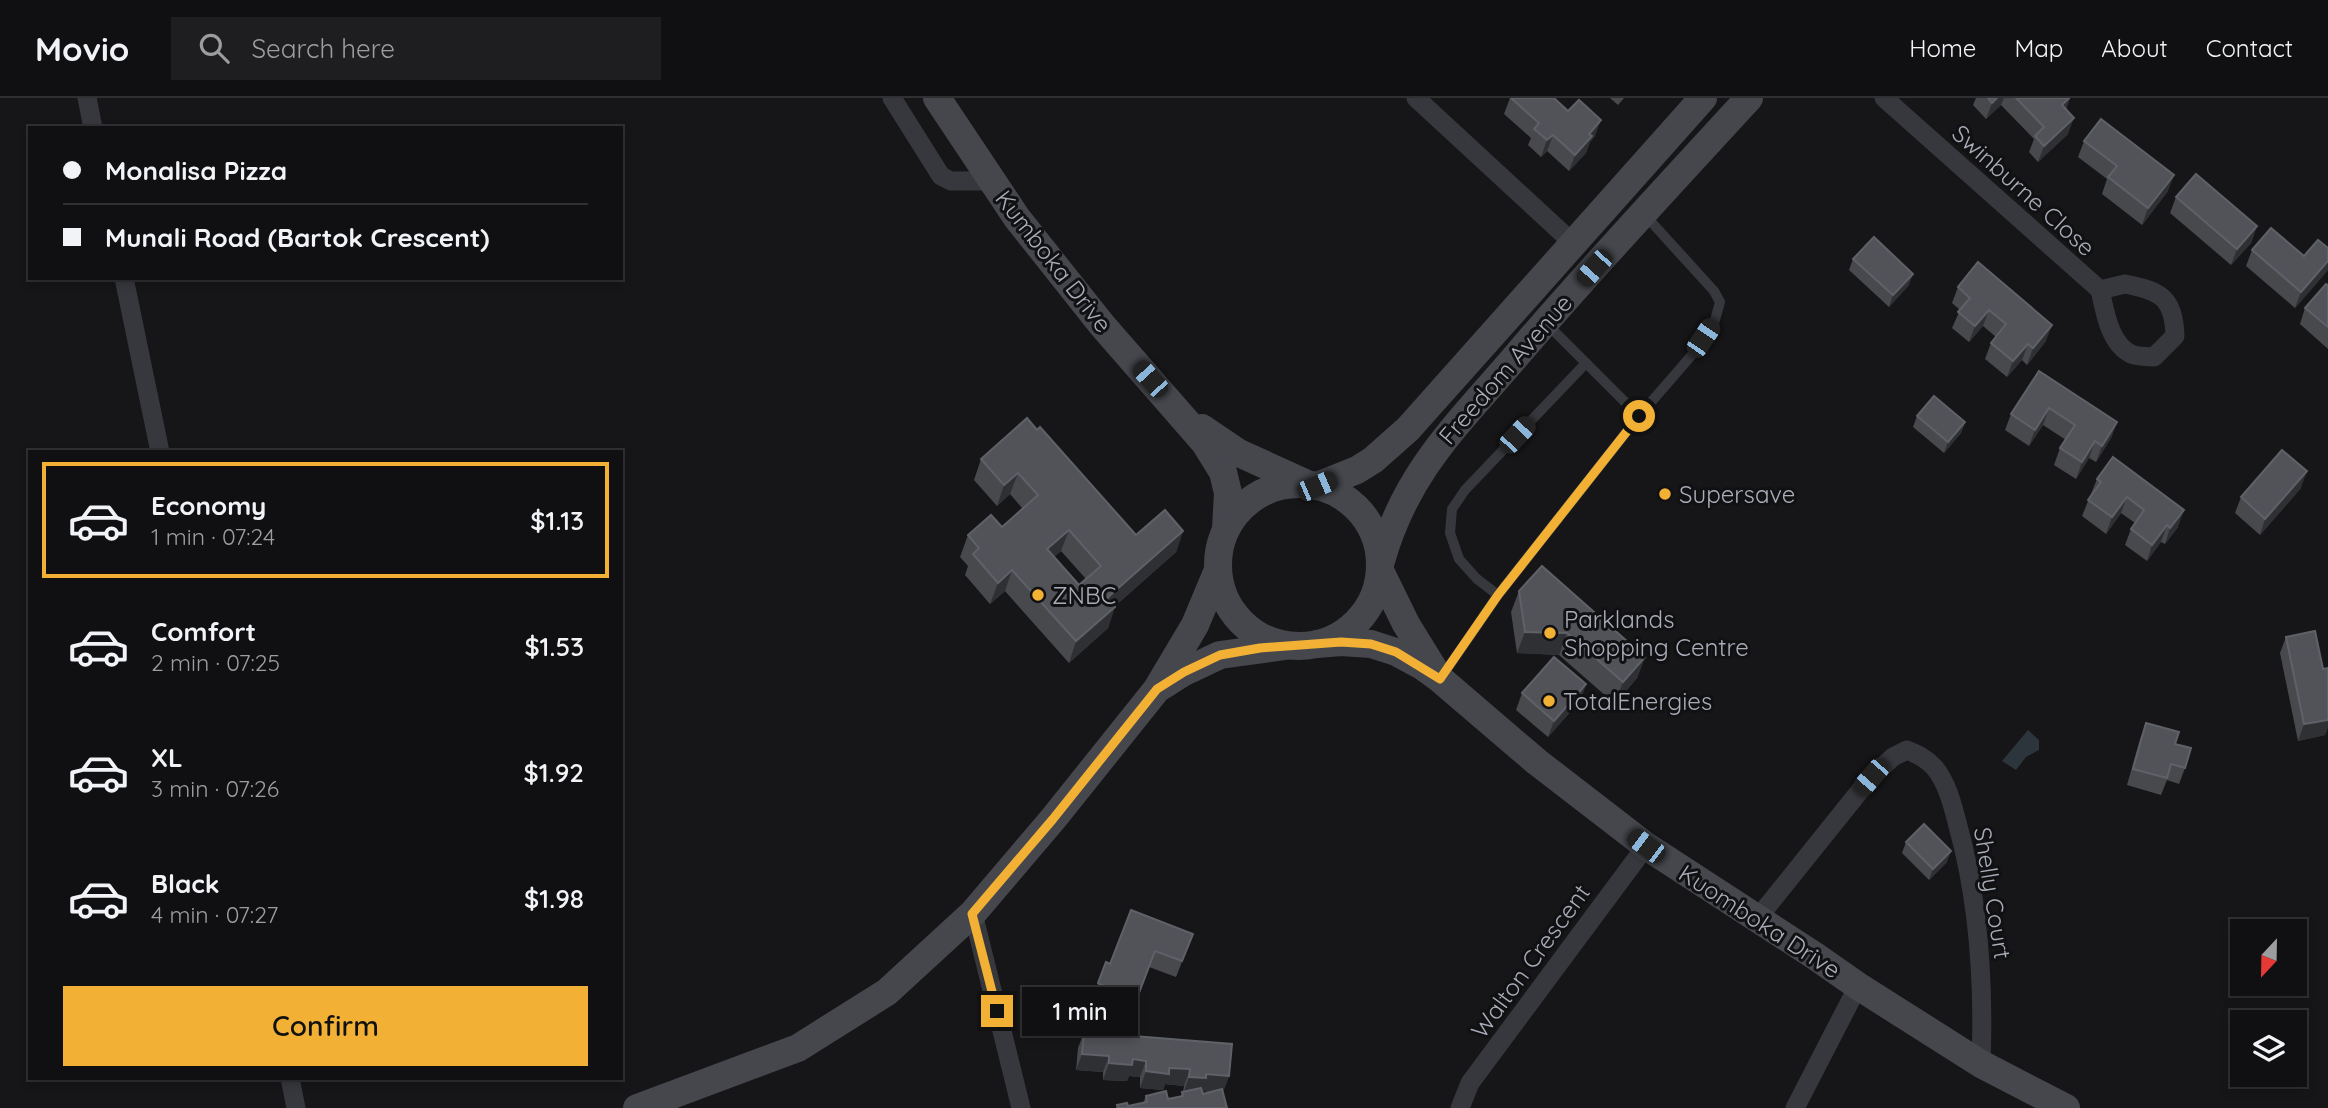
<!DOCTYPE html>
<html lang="en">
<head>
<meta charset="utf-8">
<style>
  body { margin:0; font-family:Quicksand,sans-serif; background:#1e1e20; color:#f1f3f6; height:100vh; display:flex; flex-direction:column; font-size:26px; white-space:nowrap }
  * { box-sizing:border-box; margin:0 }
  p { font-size:23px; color:#9c9d9f }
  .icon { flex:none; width:38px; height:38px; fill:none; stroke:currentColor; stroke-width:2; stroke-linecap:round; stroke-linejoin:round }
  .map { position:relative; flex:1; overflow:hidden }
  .panel { position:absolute; left:28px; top:352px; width:595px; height:630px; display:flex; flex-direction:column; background:#101012; border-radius:0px; box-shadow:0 4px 10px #0003,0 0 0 2px #303032 }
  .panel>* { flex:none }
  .hud { position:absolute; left:28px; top:28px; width:595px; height:154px; border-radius:0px; box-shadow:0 4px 10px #0003,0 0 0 2px #303032; display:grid; align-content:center; height:154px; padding:0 35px; background:#101012 }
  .needle { width:46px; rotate:202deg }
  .tools { position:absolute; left:2230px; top:821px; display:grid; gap:14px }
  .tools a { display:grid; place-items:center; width:77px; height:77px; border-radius:0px; background:#101012; box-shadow:0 4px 10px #0003,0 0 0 2px #303032; font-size:35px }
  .end { position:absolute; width:32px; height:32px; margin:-16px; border:9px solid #f2b134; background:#111; box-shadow:0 0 0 4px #111 }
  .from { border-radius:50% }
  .bubble { position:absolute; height:49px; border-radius:0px; background:#101012; box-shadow:0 4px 10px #0003,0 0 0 2px #303032; font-size:23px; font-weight:600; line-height:49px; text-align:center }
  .car { position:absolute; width:21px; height:42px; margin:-21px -10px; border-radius:9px; box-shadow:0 0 5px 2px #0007; background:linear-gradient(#222 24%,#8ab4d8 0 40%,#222 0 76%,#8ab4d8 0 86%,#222 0) }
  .hud b { display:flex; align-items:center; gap:24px; height:66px; font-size:26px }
  .hud b+b { border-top:2px solid #303032 }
  .hud i { width:18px; height:18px; background:#f1f3f6 }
  ul { padding:12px 0 0; list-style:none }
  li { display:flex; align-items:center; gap:21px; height:116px; margin:0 14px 10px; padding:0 21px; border:4px solid transparent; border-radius:0px }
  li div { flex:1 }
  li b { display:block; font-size:26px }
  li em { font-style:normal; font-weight:600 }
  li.on { border-color:#f2b134 }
  li>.icon { width:63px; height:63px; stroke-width:1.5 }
  .action { display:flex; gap:14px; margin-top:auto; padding:14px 35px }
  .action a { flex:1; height:80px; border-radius:0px; background:#f2b134; color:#111; font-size:28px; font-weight:600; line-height:80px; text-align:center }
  header { display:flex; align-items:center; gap:42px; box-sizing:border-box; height:98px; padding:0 35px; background:#101012; border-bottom:2px solid #303032 }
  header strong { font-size:33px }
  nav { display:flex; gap:38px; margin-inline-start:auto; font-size:24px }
  .search { width:490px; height:63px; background:#1e1e20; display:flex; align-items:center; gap:18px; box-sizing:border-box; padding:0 24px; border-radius:0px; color:#9c9d9f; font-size:26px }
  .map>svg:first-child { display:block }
</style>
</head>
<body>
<header>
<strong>Movio</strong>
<div class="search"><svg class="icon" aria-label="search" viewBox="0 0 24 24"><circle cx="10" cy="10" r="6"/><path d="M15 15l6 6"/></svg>Search here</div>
<nav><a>Home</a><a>Map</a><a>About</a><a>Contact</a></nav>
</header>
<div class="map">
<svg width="2328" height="1010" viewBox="0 0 2328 1010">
  <rect width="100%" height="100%" fill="#161618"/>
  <polygon fill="#2c353c" points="2028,632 2039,642 2039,652 2026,659 2016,672 2002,663"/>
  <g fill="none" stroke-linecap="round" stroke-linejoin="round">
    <g stroke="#37383d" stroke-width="10">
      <polyline points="1548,227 1639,318"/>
      <polyline points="1498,497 1477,481 1459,461 1450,435 1452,411 1465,392 1586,265"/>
      <polyline points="1441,580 1498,497 1639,318 1691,258 1715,222 1720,204 1714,193 1644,116"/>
    </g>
    <g stroke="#37383d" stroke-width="19">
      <polyline points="87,0 93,30"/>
      <polyline points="892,0 941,78 951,83 992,83"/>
      <polyline points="1416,0 1573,145"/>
      <polyline points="1884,0 2100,192"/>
      <polyline points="124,180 160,354"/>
      <path d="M2125,186C2161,193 2174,200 2175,238L2154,259C2147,258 2137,259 2131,256C2109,245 2105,213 2100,192Z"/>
      <polyline points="973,815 1021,1010"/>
      <path d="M1757,821L1871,679L1893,659L1907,652C1917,656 1926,660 1934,669C1947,684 1953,708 1958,728C1979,804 1984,887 1981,966"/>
      <polyline points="290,980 296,1010"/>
      <polyline points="1460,1010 1470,985 1646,748"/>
      <polyline points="1795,1010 1858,888"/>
    </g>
    <g stroke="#45474d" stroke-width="28">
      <polyline points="937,0 1017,120 1102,227 1205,345 1223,374 1228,395 1226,431"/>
      <polyline points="1202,330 1239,355 1305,385"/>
      <circle cx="1299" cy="467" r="81"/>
      <polyline points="1317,388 1357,372 1373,362 1408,331 1703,0"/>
      <path d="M1381,463C1406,373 1459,325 1517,257C1592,169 1671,85 1749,0"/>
      <polyline points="1381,475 1406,526 1435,573"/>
      <polyline points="1317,546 1341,544 1371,546 1396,554 1422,568 1440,581 1537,664 1646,748 1815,858 1858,888 1981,966 2066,1010"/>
      <polyline points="1162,588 1184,574 1220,557 1285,548"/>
      <polyline points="637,1010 798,950 887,894 973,815 1053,721 1157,591 1195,527 1218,472"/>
    </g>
  </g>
  <g fill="#47494d" fill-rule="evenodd">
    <polygon points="1510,0 1595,38 1590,44 1586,55 1569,73 1547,53 1541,59 1528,47 1531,40 1504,16"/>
    <polygon points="1610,0 1624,0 1618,7"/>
    <polygon points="1976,0 2070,0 2066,11 2068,36 2038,64 2029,54 2034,41 2001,7 1986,21 1973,7"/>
    <polygon points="2084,43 2168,93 2142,127 2102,96 2107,81 2078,59"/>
    <polygon points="2176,99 2257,128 2251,145 2231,167 2170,115"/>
    <polygon points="2328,150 2328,172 2295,210 2246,168 2252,152 2304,158"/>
    <polygon points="1853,161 1909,187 1889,209 1849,172"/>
    <polygon points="2328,187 2328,251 2300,226 2305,210"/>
    <polygon points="1958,189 2046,243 2027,267 2022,262 2007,279 1985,261 1991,245 1996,239 1983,228 1969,244 1952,230 1960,212 1952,205"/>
    <polygon points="2039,273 2117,324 2111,340 2096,364 2089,360 2076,381 2054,367 2060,350 2066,342 2043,327 2029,348 2005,332 2011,316"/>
    <polygon points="1917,318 1965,324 1961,335 1944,355 1913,329"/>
    <path d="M1027,320L1136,437L1183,433L1176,454L1115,508L1108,530L1069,565L1005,493L990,506L965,477L968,468L960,459L968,437L1002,429L1023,411L1010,396L997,408L974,382L981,361ZM1061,453L1086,481L1079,487L1054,459Z"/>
    <polygon points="2097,381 2178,429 2165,446 2161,444 2147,463 2125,447 2131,431 2135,425 2121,415 2106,436 2082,418"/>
    <polygon points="2301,390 2260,437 2235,415 2241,399"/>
    <polygon points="1519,493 1645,559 1637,580 1615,606 1559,557 1517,555 1511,514"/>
    <polygon points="2286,539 2323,571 2328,570 2328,629 2325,637 2298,643 2280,555"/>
    <polygon points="1586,586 1580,603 1548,639 1516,612 1522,595"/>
    <polygon points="2146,625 2175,646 2185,670 2179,686 2167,682 2161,697 2127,687 2140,641"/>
    <polygon points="1906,744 1947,764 1929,782 1902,755"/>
    <polygon points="1193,836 1176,879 1149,869 1128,925 1097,913 1099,905 1092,902 1106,864 1110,866"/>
    <path d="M1084,934L1229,978L1223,994L1227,1010H1116L1117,1007L1128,1008L1143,1005L1146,998L1168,1001L1180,999L1183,994L1184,988L1165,986L1163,992L1140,990V979L1129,978L1127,983L1103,982V974L1076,972L1078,950ZM1202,993L1213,994L1203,996Z"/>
  </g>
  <g fill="#2f3033">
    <polygon points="1997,0 2004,0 2001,7 1986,21 1992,5"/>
    <polygon points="2070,0 2064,16 2062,7"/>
    <polygon points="2074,20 2068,36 2038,64 2044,48"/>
    <polygon points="1601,22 1595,38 1590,44 1586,55 1569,73 1575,57 1589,36"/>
    <polygon points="1553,37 1547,53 1541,59 1547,42"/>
    <polygon points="2174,77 2168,93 2142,127 2148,110"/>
    <polygon points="2257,128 2251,145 2231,167 2237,151"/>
    <polygon points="2328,163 2328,172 2295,210 2301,194"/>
    <polygon points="1913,176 1909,187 1889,209 1893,197"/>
    <polygon points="1989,212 1983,228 1969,244 1975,228"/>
    <polygon points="2052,227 2046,243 2027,267 2033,250"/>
    <polygon points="2028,246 2022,262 2007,279 2013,263"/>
    <polygon points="2049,310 2043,327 2029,348 2035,332"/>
    <polygon points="1965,324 1961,335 1944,355 1948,344"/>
    <polygon points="2117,324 2111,340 2096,364 2102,348"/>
    <polygon points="2095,343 2089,360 2076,381 2082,364"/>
    <polygon points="2307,373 2301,390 2260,437 2265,421"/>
    <polygon points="1018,375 1010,396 997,408 1004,387"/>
    <polygon points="2127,399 2121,415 2106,436 2112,419"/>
    <polygon points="2184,412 2178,429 2165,446 2170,430"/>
    <polygon points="2167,427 2161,444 2147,463 2152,447"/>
    <polygon points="1069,432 1061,453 1039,472 1047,451"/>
    <polygon points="1183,433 1176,454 1100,521 1107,500"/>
    <polygon points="1012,472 1005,493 990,506 998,485"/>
    <polygon points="1115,509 1108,530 1069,565 1076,543"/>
    <polygon points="1525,534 1567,535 1559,557 1517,555"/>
    <polygon points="1645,559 1637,580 1615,606 1623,584"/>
    <polygon points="1586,586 1580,603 1548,639 1554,623"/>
    <polygon points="2328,622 2328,629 2325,637 2298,643 2304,626"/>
    <polygon points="1951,753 1947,764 1929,782 1933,771"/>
    <polygon points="1082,956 1109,958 1103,974 1076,972"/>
    <polygon points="1133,961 1146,963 1140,979 1129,978 1127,983 1103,982 1109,965"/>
    <polygon points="1169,970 1190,971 1184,988 1165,986 1163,992 1140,990 1146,973"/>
    <polygon points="1206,976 1229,978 1223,994 1201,993 1183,996 1189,979"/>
  </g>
  <g fill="#525359" stroke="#5f6168" stroke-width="2" fill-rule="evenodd">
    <polygon points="1511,0 1554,0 1568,13 1579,2 1601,22 1589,36 1592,38 1575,57 1553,37 1547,42 1534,31 1539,25"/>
    <polygon points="1988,0 1997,0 1992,5"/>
    <polygon points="2016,0 2069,0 2062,7 2074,20 2044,48 2035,38 2044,29"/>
    <polygon points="2101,21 2174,77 2148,110 2108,79 2117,68 2084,43"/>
    <polygon points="2196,76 2257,128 2237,151 2176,99"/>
    <polygon points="2271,130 2304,158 2318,142 2328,150 2328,163 2301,194 2252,152"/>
    <polygon points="1874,139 1913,176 1893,197 1853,161"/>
    <polygon points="1978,164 2052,227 2033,250 2028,246 2013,263 1991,245 2006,226 1989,212 1975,228 1958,214 1970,200 1958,189"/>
    <polygon points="2326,186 2328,187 2328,229 2305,210"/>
    <polygon points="2039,273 2117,324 2102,348 2095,343 2082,364 2060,350 2075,327 2049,310 2035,332 2011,316"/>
    <polygon points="1934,298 1965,324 1948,344 1917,318"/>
    <path d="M1027,320L1037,332L1040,329L1136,437L1165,412L1183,433L1107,500L1115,509L1076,543L1012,472L998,485L973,456L979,450L968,437L991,417L1002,429L1038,397L1018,375L1004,387L981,361ZM1069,432L1101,468L1079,487L1047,451Z"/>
    <polygon points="2282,352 2307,373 2265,421 2241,399"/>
    <polygon points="2113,359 2184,412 2170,430 2167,427 2152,447 2131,431 2144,412 2127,399 2112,419 2088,402 2101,384 2097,381"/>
    <polygon points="1542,468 1645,559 1623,584 1567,535 1525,534 1519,493"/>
    <polygon points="2315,533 2323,571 2328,570 2328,622 2304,626 2286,539"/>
    <polygon points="1554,559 1586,586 1554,623 1522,595"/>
    <polygon points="2146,625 2179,634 2175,646 2191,650 2185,670 2171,666 2167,680 2133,671"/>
    <polygon points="1924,726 1951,753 1933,771 1906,744"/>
    <polygon points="1131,812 1193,836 1182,863 1155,853 1134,908 1102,896 1106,889 1098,885 1106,864 1110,866"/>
    <polygon points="1084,934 1232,946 1229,978 1206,976 1206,980 1189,979 1190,971 1169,970 1169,976 1146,973 1146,963 1133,961 1132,967 1109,965 1109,958 1082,956"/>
    <polygon points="1201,990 1203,996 1222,991 1227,1010 1118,1010 1117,1007 1127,1005 1128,1008 1147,1004 1146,998 1166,993 1168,1001 1183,998 1182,994"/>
  </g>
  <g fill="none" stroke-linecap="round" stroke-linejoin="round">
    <polyline stroke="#f2b134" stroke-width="9" points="997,913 972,816 1053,721 1157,591 1184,574 1220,557 1260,550 1341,544 1371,546 1396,554 1440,581 1498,497 1639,318"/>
  </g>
  <g fill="#f2b134" stroke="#111113" stroke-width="2.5">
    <circle cx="1665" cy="396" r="7"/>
    <circle cx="1038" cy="497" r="7"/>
    <circle cx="1550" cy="535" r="7"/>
    <circle cx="1549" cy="603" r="7"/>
  </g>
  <g text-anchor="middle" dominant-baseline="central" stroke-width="6" stroke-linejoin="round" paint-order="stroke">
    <g font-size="24" fill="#a8adb8" stroke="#111113">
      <text transform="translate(2024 92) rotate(42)">Swinburne Close</text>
      <text transform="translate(1054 163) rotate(52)">Kumboka Drive</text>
      <text transform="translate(1505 271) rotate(-49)">Freedom Avenue</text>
      <text transform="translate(1993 795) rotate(81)">Shelly Court</text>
      <text transform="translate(1760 823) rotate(33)">Kuomboka Drive</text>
      <text transform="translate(1530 863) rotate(-54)">Walton Crescent</text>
    </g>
    <g font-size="24" fill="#a8adb8" stroke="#111113" text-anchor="start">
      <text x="1679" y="396">Supersave</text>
      <text x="1052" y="497">ZNBC</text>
      <text x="1564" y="521">Parklands<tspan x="1564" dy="28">Shopping Centre</tspan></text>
      <text x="1563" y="603">TotalEnergies</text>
    </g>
  </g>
</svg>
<div class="tools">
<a><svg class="needle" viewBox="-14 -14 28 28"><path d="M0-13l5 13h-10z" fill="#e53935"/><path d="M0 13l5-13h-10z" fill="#9c9d9f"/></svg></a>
<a><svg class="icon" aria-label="layers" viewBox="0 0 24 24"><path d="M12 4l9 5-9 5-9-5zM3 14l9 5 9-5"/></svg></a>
</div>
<i class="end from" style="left:1639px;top:318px"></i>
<i class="end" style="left:997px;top:913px"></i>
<div class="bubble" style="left:1022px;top:889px;width:116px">1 min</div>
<i class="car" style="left:1594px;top:170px;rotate:222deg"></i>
<i class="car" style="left:1703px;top:240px;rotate:34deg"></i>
<i class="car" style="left:1150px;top:281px;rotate:318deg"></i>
<i class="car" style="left:1517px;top:337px;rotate:43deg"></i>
<i class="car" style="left:1317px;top:388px;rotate:67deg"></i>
<i class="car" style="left:1871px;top:679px;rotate:221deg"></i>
<i class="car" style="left:1646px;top:748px;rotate:307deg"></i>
<div class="hud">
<b><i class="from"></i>Monalisa Pizza</b>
<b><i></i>Munali Road (Bartok Crescent)</b>
</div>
<section class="panel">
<ul>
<li class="on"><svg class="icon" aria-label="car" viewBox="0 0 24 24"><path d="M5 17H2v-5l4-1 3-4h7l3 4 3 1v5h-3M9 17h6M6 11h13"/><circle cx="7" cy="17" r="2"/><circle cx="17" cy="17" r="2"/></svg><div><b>Economy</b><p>1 min · 07:24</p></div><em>$1.13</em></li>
<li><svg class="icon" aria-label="car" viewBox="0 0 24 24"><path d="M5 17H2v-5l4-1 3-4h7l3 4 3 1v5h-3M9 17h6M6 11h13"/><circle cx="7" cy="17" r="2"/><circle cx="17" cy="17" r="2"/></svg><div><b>Comfort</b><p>2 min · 07:25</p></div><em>$1.53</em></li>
<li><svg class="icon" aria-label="car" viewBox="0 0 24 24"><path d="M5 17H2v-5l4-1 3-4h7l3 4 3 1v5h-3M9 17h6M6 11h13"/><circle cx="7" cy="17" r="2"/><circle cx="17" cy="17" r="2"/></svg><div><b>XL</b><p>3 min · 07:26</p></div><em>$1.92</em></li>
<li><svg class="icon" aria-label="car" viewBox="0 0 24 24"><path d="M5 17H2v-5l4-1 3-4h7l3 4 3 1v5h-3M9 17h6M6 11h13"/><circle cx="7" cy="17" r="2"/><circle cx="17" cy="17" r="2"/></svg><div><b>Black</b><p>4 min · 07:27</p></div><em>$1.98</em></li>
</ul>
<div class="action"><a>Confirm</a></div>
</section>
</div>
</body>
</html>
